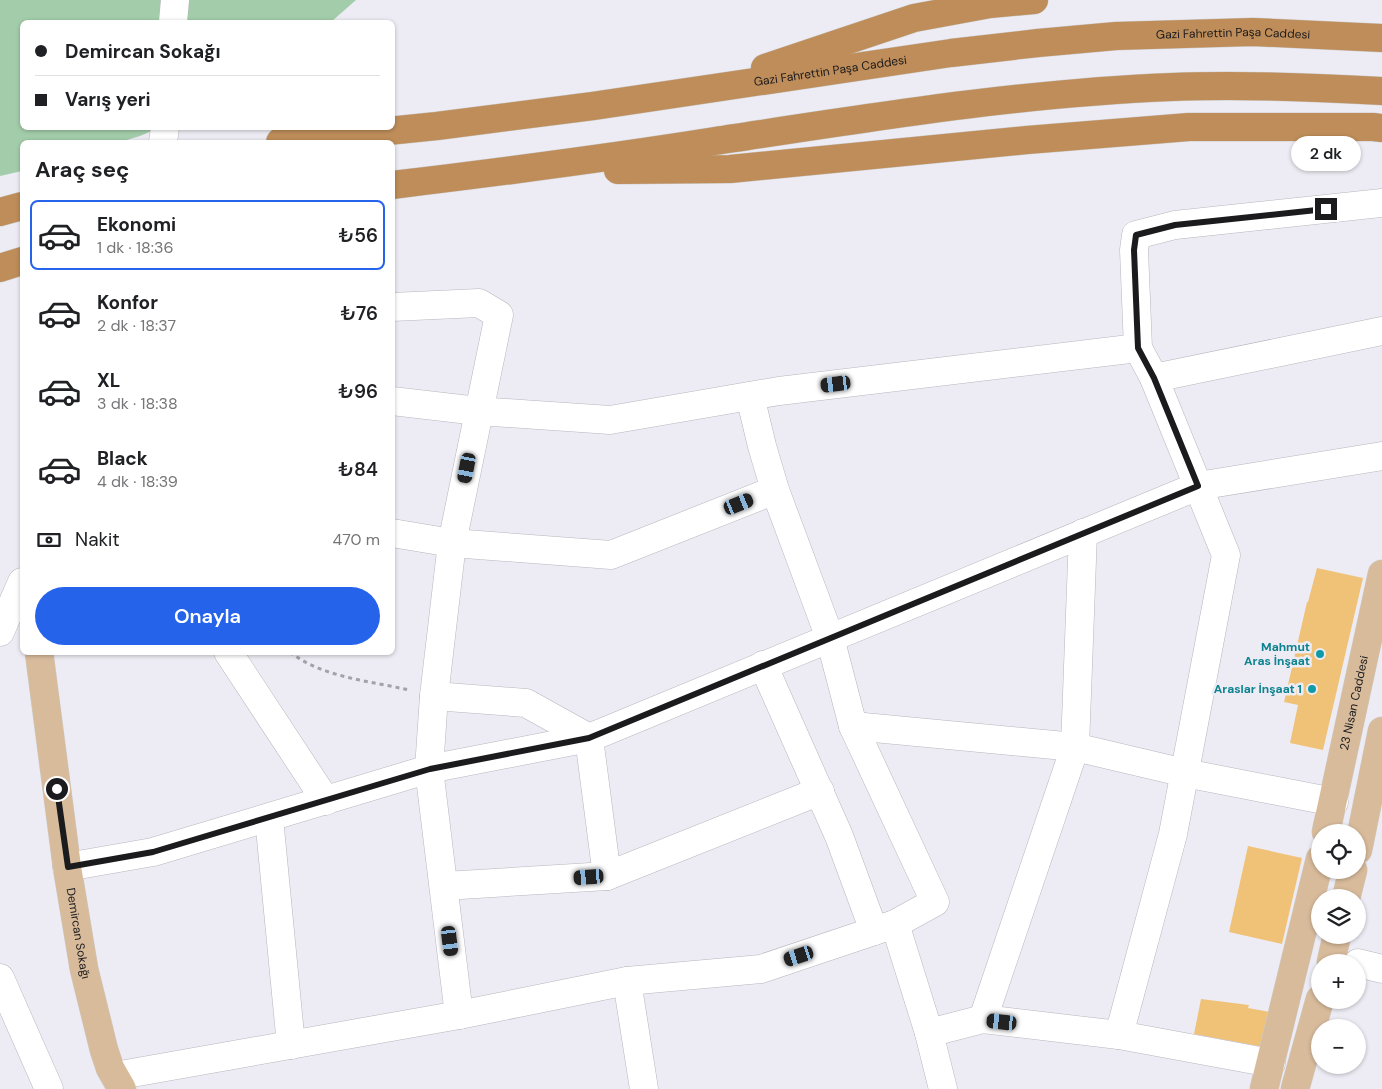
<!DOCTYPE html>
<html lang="tr">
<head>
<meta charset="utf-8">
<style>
  body { margin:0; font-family:"DM Sans",sans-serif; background:#f6f6f6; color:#202124; height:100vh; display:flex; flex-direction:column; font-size:19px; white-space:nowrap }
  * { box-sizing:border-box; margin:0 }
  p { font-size:16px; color:#757577 }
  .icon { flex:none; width:28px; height:28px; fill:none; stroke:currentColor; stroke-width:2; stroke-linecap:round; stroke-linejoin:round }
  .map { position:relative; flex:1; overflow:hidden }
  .drawer { position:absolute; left:20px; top:140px; width:375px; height:515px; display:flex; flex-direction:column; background:#fff; border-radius:8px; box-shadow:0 1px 4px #0004 }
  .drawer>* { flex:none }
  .hud { position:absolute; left:20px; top:20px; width:375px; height:110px; border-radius:8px; box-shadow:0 1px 4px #0004; display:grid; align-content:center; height:110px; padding:0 15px; background:#fff }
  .fabs { position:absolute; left:1311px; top:824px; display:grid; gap:10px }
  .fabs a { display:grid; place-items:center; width:55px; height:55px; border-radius:50%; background:#fff; box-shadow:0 1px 4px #0004; font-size:25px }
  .end { position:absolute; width:22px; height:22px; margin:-11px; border:6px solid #1b1a1d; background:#fff; box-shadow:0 0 0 2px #fff }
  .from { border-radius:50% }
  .bubble { position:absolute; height:35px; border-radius:18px; background:#fff; box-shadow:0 1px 4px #0004; font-size:16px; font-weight:600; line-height:35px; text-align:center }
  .car { position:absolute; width:15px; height:30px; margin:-15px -8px; border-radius:6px; box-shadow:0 0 4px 1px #0007; background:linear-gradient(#222 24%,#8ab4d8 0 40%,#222 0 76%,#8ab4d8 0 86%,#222 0) }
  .hud b { display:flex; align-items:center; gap:18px; height:48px; font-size:19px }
  .hud b+b { border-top:1px solid #e0e0e0 }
  .hud i { width:12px; height:12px; background:#202124 }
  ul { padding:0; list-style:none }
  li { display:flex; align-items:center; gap:15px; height:70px; margin:0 10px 8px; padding:0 5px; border:2px solid transparent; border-radius:8px }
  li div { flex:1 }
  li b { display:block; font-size:19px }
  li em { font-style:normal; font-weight:600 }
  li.current { border-color:#2563eb }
  li>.icon { width:45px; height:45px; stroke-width:1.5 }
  h2 { padding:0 15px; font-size:22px; line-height:60px }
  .pay { display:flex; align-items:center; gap:12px; height:55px; padding:0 15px; font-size:19px }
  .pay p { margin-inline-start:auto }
  .primary-button { display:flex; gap:10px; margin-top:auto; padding:10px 15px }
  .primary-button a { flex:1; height:58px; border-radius:30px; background:#2563eb; color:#fff; font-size:20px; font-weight:600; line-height:58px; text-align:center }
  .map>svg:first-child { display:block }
</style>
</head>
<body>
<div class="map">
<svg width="1382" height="1089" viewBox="0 0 1382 1089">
  <rect width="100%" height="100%" fill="#edecf4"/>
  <polygon fill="#a3cdaa" points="0,0 356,0 331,22 22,22 22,128 158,128 140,136 120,142 22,142 22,171 0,176"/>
  <g fill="#f0c277">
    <polygon points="1317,568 1363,578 1323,750 1290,743 1298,705 1284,702 1307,602 1308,602"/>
    <polygon points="1248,846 1302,858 1282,944 1229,932"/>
    <polygon points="1201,999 1249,1005 1248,1008 1270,1012 1263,1047 1194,1034"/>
  </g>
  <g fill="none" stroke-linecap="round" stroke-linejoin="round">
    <g stroke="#b7b6be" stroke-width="29">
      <g id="minor">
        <polyline points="173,22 175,0"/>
        <polyline points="163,142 165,128"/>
        <polyline points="392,307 479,303 499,315 452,543 434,696 429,769 459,1015"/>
        <polyline points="1154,378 1382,331"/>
        <polyline points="392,401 478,411 610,420 779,391 1138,348"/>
        <polyline points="392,533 452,543 611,555 775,490"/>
        <polyline points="0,632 22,582"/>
        <polyline points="228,652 326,801"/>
        <polyline points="763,665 839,836 874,931"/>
        <polyline points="434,696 526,703 589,738 607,876"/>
        <polyline points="853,726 1075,747 1185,773 1334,802"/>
        <polyline points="269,818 291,1045"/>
        <polyline points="67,867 153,852 429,769 589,738 1198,486 1382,456"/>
        <polyline points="444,886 607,876 820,791"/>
        <polyline points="895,924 929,1033 943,1089"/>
        <polyline points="1358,963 1382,969"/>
        <polyline points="0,978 49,1089"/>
        <polyline points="627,981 644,1089"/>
        <polyline points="983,1019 1075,747 1083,533"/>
        <polyline points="929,1033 983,1019 1119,1035 1271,1063"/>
        <polyline points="1119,1035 1173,834 1226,555 1154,378 1138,348 1134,250 1136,235 1175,225 1382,203"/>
        <polyline points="115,1076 459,1015 627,981 761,969 895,924 935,902 853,726 830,638 775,490 762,446 750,396"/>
      </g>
    </g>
    <g stroke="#cdcdcd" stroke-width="29">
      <g id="major">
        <path id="s1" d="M39,652L67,867L84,969L104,1050L110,1068L122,1089"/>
        <path id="s2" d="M1326,832L1382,574"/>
        <polyline points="1358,850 1382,731"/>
        <polyline points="1346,898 1353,870"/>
        <polyline points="1331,962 1337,935"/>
        <polyline points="1264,1089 1320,859"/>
        <polyline points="1295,1089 1320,999"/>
      </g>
    </g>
    <g stroke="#cdcdcd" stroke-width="29">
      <g id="highway">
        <polyline points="765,68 914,18 990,4 1034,0"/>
        <path id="s3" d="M280,142L437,126L593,106L951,53L1038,43L1116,36L1253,32L1382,38"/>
        <polyline points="618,170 730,169 1027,140 1189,127 1373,127 1382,128"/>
        <path d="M392,185C500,172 608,158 715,141C867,118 1018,93 1172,87C1242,84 1312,87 1382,91"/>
        <polyline points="0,212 22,206"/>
        <polyline points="0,268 22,261"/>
      </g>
    </g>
    <path stroke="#a3a2a8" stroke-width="3" stroke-dasharray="4 4" stroke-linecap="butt" d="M290,652C321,677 370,681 409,690"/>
    <use href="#minor" stroke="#fff" stroke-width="28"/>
    <use href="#major" stroke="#d8bb9b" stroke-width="28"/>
    <use href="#highway" stroke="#be8d59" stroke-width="28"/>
  </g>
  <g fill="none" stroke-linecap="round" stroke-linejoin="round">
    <polyline stroke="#1b1a1d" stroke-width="6" points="57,789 68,867 153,852 430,769 589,738 1198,486 1154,378 1138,348 1134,250 1136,235 1175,225 1326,209"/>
  </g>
  <g fill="#0f9aa8" stroke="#edecf4" stroke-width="2">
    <circle cx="1320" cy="654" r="5"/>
    <circle cx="1312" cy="689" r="5"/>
  </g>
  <g text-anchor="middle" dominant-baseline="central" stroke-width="5" stroke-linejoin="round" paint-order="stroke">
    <g font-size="12" fill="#1b1a1d" stroke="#edecf4">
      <text stroke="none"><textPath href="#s3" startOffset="960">Gazi Fahrettin Paşa Caddesi</textPath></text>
      <text stroke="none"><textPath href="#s3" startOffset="555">Gazi Fahrettin Paşa Caddesi</textPath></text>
      <text stroke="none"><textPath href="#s2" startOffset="132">23 Nisan Caddesi</textPath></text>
      <text stroke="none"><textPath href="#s1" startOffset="284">Demircan Sokağı</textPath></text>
    </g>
    <g font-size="12" font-weight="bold" fill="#0d838f" stroke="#edecf4" text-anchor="end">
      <text x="1310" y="647">Mahmut<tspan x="1310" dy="14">Aras İnşaat</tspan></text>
      <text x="1302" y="689">Araslar İnşaat 1</text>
    </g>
  </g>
</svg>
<div class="fabs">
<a><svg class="icon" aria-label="locate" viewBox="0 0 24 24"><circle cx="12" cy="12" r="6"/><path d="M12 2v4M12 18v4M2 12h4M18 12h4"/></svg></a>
<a><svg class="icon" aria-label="layers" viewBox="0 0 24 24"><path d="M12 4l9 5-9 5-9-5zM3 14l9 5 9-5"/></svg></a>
<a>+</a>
<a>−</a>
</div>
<i class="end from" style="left:57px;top:789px"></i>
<i class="end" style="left:1326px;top:209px"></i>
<div class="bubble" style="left:1291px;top:136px;width:70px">2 dk</div>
<i class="car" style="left:836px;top:384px;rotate:263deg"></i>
<i class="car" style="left:467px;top:468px;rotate:191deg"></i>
<i class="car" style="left:739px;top:504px;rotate:68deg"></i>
<i class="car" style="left:589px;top:877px;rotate:266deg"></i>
<i class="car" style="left:450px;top:941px;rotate:173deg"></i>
<i class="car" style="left:799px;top:956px;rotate:252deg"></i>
<i class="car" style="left:1002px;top:1022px;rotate:276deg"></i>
<div class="hud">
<b><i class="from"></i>Demircan Sokağı</b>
<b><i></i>Varış yeri</b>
</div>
<section class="drawer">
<h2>Araç seç</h2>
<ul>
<li class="current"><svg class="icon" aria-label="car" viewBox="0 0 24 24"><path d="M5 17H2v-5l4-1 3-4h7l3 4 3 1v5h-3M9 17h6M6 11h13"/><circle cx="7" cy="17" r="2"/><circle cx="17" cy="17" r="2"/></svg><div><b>Ekonomi</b><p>1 dk · 18:36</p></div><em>₺56</em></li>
<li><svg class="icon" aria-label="car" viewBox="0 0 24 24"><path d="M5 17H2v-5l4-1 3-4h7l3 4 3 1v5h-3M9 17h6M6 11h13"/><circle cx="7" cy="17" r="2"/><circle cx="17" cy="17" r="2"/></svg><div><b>Konfor</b><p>2 dk · 18:37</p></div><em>₺76</em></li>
<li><svg class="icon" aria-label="car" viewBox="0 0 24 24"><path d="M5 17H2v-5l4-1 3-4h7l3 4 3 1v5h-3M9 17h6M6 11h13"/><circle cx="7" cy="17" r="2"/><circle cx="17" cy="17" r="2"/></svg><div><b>XL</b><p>3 dk · 18:38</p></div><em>₺96</em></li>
<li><svg class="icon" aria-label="car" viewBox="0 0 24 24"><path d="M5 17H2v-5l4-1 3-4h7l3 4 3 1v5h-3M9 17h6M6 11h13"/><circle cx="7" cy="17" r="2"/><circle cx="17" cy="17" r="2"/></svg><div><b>Black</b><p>4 dk · 18:39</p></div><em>₺84</em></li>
</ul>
<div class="pay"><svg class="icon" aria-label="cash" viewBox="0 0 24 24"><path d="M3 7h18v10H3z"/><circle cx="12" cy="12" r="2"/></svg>Nakit<p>470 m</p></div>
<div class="primary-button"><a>Onayla</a></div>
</section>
</div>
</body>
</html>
